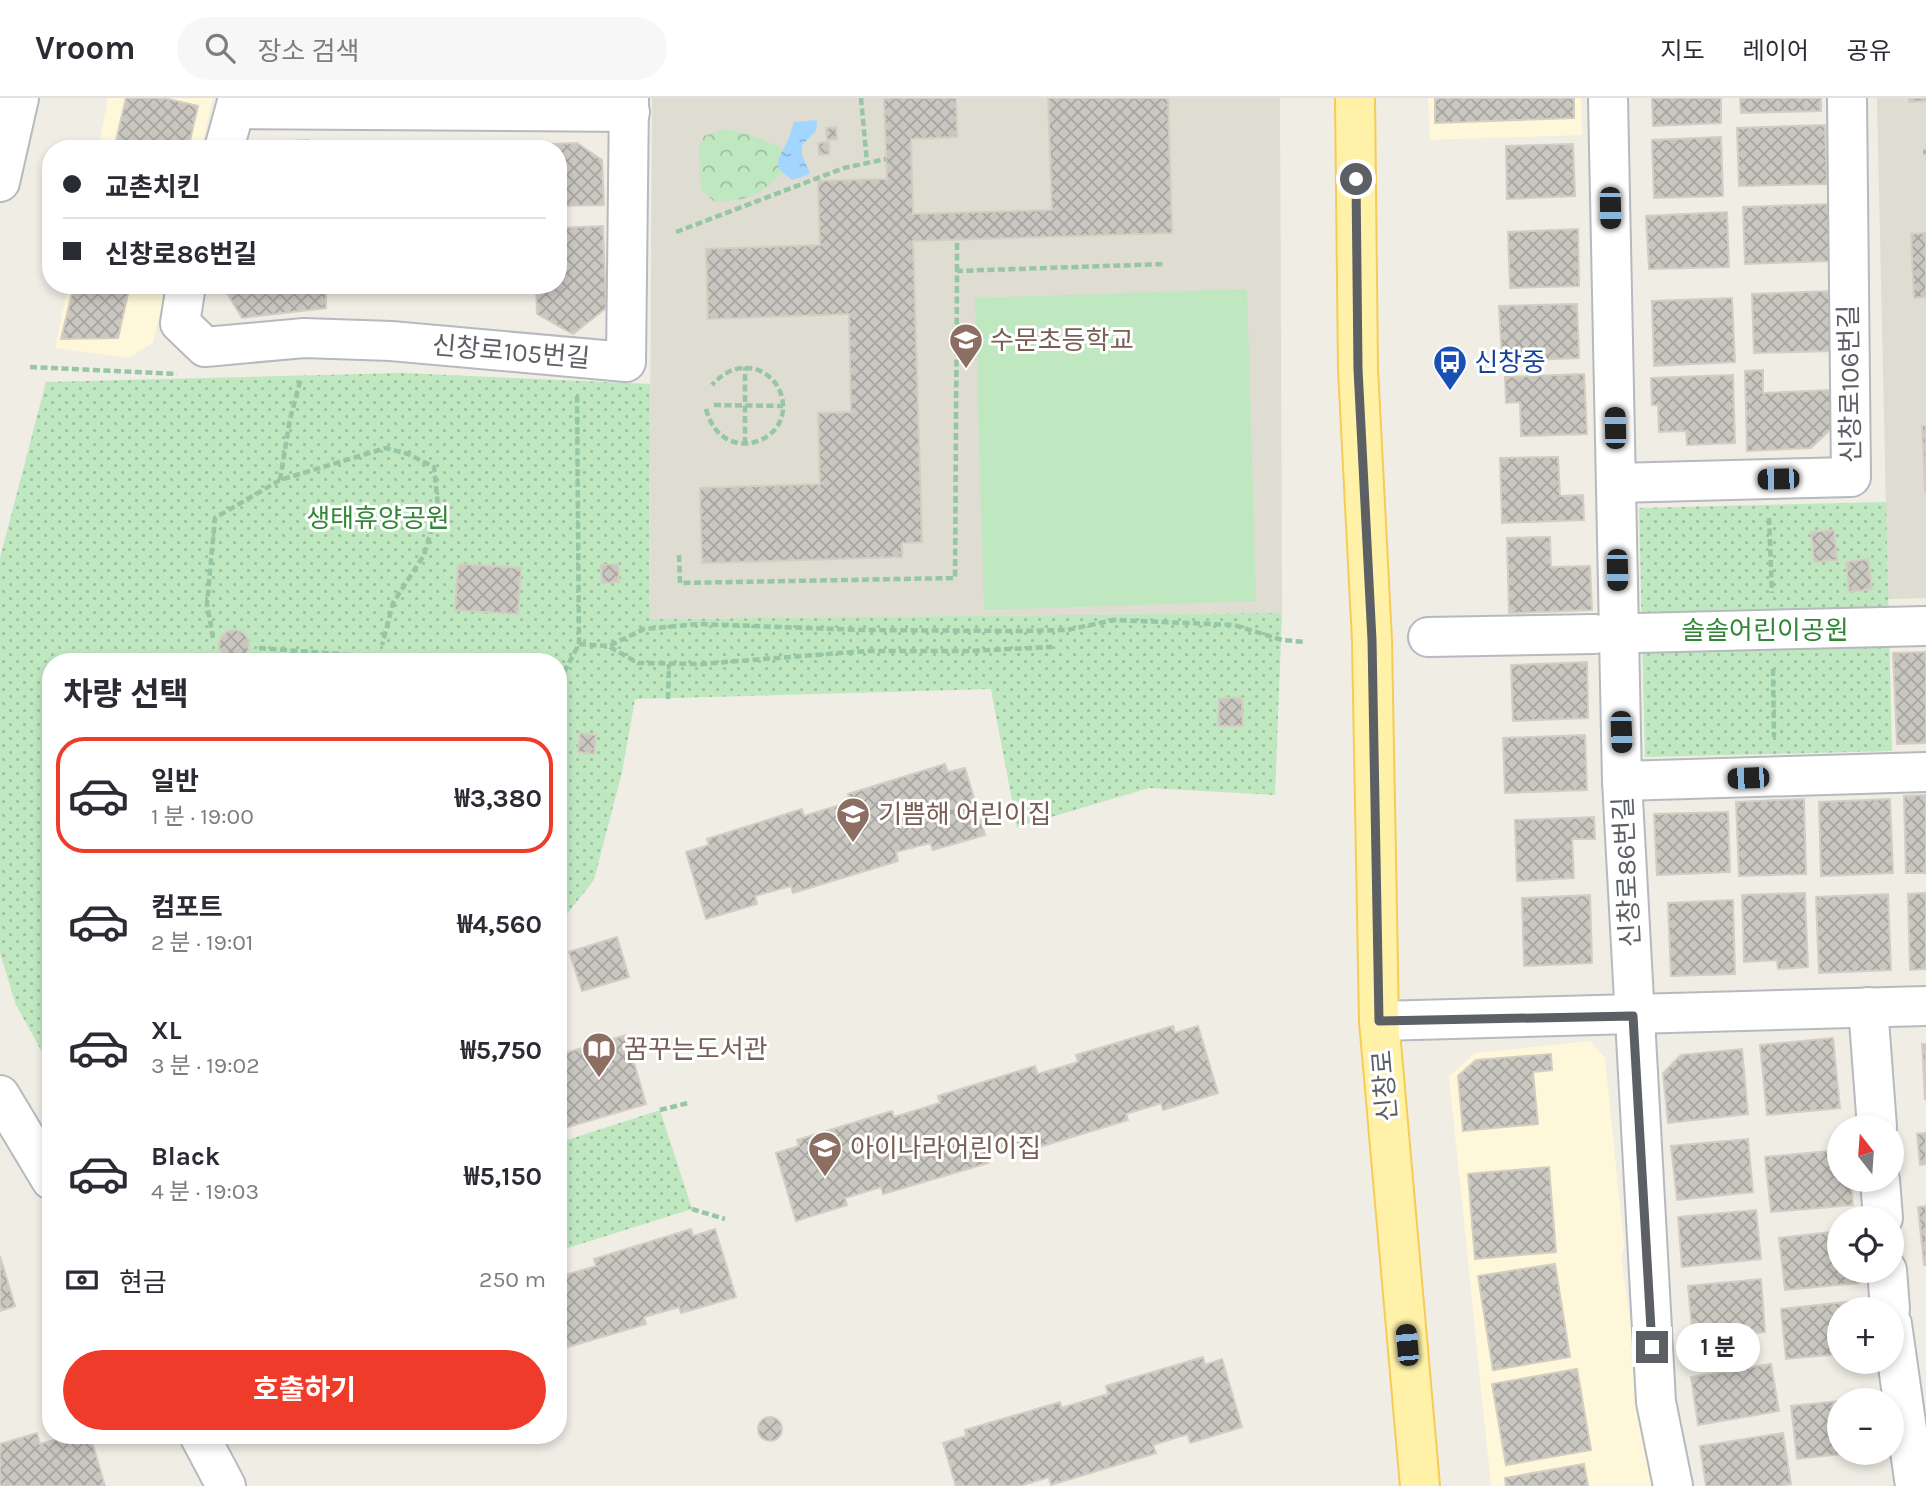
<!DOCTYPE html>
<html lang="ko">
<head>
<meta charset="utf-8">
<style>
  body { margin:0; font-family:Karla,"Noto Sans KR",sans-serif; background:#f7f7f7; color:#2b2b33; height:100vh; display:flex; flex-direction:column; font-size:26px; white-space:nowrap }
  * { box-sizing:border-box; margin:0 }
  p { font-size:23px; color:#7c7c81 }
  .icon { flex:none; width:38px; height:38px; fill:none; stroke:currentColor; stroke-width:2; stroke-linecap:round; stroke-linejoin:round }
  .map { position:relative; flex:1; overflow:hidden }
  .drawer { position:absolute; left:42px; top:555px; width:525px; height:791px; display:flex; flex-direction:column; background:#fff; border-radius:28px; box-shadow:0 4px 10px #0003 }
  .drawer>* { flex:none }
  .top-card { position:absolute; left:42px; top:42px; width:525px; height:154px; border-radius:28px; box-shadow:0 4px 10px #0003; display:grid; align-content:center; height:154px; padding:0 21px; background:#fff }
  .needle { width:46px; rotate:343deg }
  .fabs { position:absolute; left:1827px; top:1017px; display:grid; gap:14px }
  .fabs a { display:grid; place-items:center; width:77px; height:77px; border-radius:50%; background:#fff; box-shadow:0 4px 10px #0003; font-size:35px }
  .end { position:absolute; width:32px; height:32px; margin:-16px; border:9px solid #5c6065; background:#fff; box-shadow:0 0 0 4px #fff }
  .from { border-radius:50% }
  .bubble { position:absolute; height:49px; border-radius:24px; background:#fff; box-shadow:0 4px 10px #0003; font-size:23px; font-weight:700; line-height:49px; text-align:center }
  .car { position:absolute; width:21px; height:42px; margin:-21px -10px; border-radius:9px; box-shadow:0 0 5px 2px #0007; background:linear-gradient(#222 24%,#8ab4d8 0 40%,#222 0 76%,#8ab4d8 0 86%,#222 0) }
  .top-card b { display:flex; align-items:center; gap:24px; height:66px; font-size:26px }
  .top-card b+b { border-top:2px solid #e1e1e2 }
  .top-card i { width:18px; height:18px; background:#2b2b33 }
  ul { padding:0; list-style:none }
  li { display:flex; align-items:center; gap:21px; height:116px; margin:0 14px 10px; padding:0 7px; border:4px solid transparent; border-radius:28px }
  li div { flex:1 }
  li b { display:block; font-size:26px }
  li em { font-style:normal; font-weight:700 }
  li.current { border-color:#ef3c2a }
  li>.icon { width:63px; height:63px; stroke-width:1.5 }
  h2 { padding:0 21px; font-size:32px; line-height:84px }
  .pay { display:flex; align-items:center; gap:18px; height:77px; padding:0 21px; font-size:26px }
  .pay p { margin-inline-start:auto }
  .action { display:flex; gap:14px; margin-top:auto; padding:14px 21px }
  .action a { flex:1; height:80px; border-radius:42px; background:#ef3c2a; color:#fff; font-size:28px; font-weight:700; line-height:80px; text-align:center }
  header { display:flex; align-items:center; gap:42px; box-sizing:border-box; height:98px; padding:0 35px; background:#fff; border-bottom:2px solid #e1e1e2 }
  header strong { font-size:33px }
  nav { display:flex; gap:38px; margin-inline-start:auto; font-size:24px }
  .search { width:490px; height:63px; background:#f7f7f7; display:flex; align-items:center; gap:18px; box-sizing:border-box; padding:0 24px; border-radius:38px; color:#7c7c81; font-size:26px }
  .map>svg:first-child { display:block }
</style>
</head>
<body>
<header>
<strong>Vroom</strong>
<div class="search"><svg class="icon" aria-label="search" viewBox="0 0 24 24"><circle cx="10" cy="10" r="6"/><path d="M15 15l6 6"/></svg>장소 검색</div>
<nav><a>지도</a><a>레이어</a><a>공유</a></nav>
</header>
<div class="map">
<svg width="1926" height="1388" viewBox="0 0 1926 1388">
  <defs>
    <pattern id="forest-crowns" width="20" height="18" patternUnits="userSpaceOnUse" patternTransform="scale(1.75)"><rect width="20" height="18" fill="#bfe7c0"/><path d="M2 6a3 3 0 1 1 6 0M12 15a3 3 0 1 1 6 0" fill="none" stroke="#9ebfa0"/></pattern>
    <pattern id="park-dots" width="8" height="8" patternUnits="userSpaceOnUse" patternTransform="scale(1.75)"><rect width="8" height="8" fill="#bfe7c0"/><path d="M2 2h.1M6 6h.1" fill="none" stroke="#9ebfa0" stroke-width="1.8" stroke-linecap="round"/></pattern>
    <pattern id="water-ripples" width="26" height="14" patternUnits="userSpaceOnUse" patternTransform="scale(1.75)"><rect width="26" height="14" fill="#a3d6ff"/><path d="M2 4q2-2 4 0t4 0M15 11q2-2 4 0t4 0" fill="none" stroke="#88b1d2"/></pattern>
    <pattern id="building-cross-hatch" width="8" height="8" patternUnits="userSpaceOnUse" patternTransform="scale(1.75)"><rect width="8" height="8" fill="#cac7c1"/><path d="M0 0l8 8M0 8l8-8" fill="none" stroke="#a7a5a0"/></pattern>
  </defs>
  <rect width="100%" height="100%" fill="#efede4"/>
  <g fill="#fff7d9">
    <polygon points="108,0 213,0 201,51 98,51"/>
    <polygon points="1428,0 1581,0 1582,37 1430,42"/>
    <polygon points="68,187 167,187 153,245 128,260 55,250"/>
    <polygon points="1590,943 1605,960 1624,1148 1621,1160 1634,1247 1631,1261 1652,1388 1491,1388 1449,978 1475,955"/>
  </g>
  <g fill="#dfdcd2">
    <polygon points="652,0 1280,0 1282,515 649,521"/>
    <polygon points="1877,0 1926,0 1926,500 1888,501"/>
  </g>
  <polygon fill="#bfe7c0" points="1247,191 1256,503 984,512 975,200"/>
  <path fill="url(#forest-crowns)" d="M725,31L747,36L783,50C777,59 777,65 782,75C757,99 749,102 715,104L701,92L699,49L704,38Z"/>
  <g fill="url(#park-dots)">
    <polygon points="402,275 650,286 649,521 1282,515 1275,697 1149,690 1017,729 991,591 635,601 622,674 594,782 558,827 558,564 51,564 51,970 16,907 0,855 0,460 46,284"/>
    <polygon points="1886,404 1892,653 1645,659 1639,410"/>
    <polygon points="660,1012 692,1111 558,1153 558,1045"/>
  </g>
  <path fill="url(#water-ripples)" d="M817,22L816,33L802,47V57L810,76L793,82C768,67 780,60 789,40C791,35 792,29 794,24Z"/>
  <g fill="url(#building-cross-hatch)" stroke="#d4cec2" stroke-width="2">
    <polygon points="126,0 164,0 198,8 188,51 114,51"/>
    <polygon points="884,0 956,0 957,39 911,41 913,116 1052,112 1048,0 1168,0 1172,135 913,143 922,444 902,445 902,459 702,465 700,390 820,386 818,315 851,314 849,216 708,221 706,151 820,147 818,83 887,81"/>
    <polygon points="1435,0 1574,0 1574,20 1435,25"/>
    <polygon points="1652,0 1721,0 1721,25 1653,28"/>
    <polygon points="1740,0 1821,0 1821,13 1741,15"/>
    <polygon points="1909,0 1926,0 1926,3 1909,4"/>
    <polygon points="1825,27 1827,86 1739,88 1737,30"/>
    <polygon points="836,29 837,41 827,42 826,30"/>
    <polygon points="1721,39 1723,98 1654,100 1652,42"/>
    <polygon points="308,42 308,51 251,51 251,45"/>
    <polygon points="829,44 829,56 819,57 818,45"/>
    <polygon points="577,45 602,62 604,107 558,108 558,51 524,51 524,47"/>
    <polygon points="1573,46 1575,98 1507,101 1506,48"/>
    <polygon points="1830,106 1832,163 1745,166 1743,109"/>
    <polygon points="1727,114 1729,169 1649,171 1646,118"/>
    <polygon points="603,128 606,210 573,236 537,216 536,187 558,187 558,130"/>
    <polygon points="1578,131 1579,188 1510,190 1508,134"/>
    <polygon points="1926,135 1926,199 1914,200 1911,136"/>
    <polygon points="74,187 130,187 118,240 61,241"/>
    <polygon points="225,187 326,187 326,210 242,220 224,190"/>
    <polygon points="341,187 501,187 342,193"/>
    <polygon points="1831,193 1833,253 1754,255 1752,196"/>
    <polygon points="1732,200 1735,264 1654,268 1652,203"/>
    <polygon points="1577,206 1579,260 1502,263 1499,208"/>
    <polygon points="1763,272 1763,295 1832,292 1833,329 1811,350 1747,353 1745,273"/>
    <polygon points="1584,276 1587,336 1521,338 1520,304 1506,305 1505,279"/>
    <polygon points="1733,277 1735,345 1687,347 1686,333 1659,334 1658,307 1652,307 1651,280"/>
    <polygon points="1922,328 1926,328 1926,393 1925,394"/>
    <polygon points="1558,359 1560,398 1583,397 1584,422 1502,425 1500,360"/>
    <polygon points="1834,432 1837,462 1814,464 1811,434"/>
    <polygon points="1550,439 1551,469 1590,468 1592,512 1509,515 1507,440"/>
    <polygon points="1868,461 1872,491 1849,494 1846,464"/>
    <polygon points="458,466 521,470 518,516 455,512"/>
    <polygon points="618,466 619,484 602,485 601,467"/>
    <circle cx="234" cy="547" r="15"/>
    <polygon points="1926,554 1926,645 1897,646 1893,555"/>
    <polygon points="1587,564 1588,620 1513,623 1511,567"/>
    <polygon points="1219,600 1242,600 1243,628 1218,628"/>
    <polygon points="580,635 596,637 594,656 578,654"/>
    <polygon points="1585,637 1587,692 1505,695 1503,640"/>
    <polygon points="945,666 948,674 965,670 985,737 933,752 930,745 896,754 898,763 793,795 791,788 755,798 757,806 706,821 686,754 709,747 707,741 802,711 804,718 850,704 848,696"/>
    <polygon points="1926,697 1926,775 1906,775 1904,698"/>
    <polygon points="1804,701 1806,776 1739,778 1736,704"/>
    <polygon points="1890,701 1893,775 1821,778 1819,704"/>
    <polygon points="1728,714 1730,774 1657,777 1654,716"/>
    <polygon points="1594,719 1595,741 1572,741 1574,780 1517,783 1515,722"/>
    <polygon points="1805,795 1808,869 1778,871 1777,862 1744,864 1742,797"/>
    <polygon points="1926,795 1926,871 1910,872 1908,796"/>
    <polygon points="1888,796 1891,872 1819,875 1816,799"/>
    <polygon points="1590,797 1592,865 1524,868 1522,800"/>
    <polygon points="1733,802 1735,876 1671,878 1668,805"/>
    <polygon points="617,839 629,879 582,893 569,854"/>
    <polygon points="1173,928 1175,935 1198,928 1218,995 1163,1012 1161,1005 1126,1016 1128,1022 1023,1054 1020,1046 986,1056 988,1065 883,1096 881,1089 845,1100 847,1107 796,1123 776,1055 799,1048 797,1042 892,1013 894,1019 940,1005 938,998 1035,968 1038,976 1078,964 1076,957"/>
    <polygon points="626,937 646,1006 558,1032 558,957"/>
    <polygon points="1833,940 1840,1010 1767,1017 1760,947"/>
    <polygon points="1922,946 1926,946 1925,1002"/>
    <polygon points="1742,951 1748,1016 1668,1025 1663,975 1681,957"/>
    <polygon points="1551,956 1552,972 1533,974 1538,1026 1463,1033 1458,978 1476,962"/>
    <polygon points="1926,1035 1926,1066 1920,1067 1917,1036"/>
    <polygon points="1748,1041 1753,1094 1677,1102 1671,1048"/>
    <polygon points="1839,1052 1839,1082 1851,1082 1853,1107 1771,1114 1765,1059"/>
    <polygon points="1549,1069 1556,1154 1475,1161 1468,1076"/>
    <polygon points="1926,1108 1926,1167 1924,1167 1918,1109"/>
    <polygon points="1756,1112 1761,1161 1682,1169 1678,1119"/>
    <polygon points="691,1131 693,1138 715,1131 736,1199 681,1215 679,1209 644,1219 646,1226 558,1252 558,1179 596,1168 594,1161"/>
    <polygon points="1839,1133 1839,1172 1857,1172 1859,1185 1785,1192 1779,1140"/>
    <polygon points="0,1158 15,1208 0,1213"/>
    <polygon points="1555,1166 1570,1259 1493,1272 1478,1178"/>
    <polygon points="1761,1181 1765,1234 1693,1242 1688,1188"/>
    <polygon points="1864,1202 1865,1211 1839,1211 1839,1256 1786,1261 1781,1211"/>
    <polygon points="1203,1259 1205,1267 1222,1261 1242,1329 1190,1345 1188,1336 1153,1347 1156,1355 1051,1387 1049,1379 1020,1388 956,1388 943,1345 966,1338 965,1332 1060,1304 1061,1310 1108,1296 1106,1288"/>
    <polygon points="1771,1266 1779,1313 1698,1327 1691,1279"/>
    <polygon points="1577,1271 1591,1352 1506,1367 1492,1286"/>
    <polygon points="1839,1303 1839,1354 1861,1354 1797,1361 1791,1308"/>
    <circle cx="770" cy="1331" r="12"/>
    <polygon points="37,1335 40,1346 71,1337 90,1337 105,1388 0,1388 0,1346"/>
    <polygon points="1783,1335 1791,1386 1777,1388 1706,1388 1700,1348"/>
    <polygon points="1584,1366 1588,1388 1506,1388 1505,1380"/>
  </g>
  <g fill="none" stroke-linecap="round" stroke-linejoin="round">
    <g stroke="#b6b9be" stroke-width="42">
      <g id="minor">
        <polyline points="1608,0 1622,683 1656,1304 1673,1388"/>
        <polyline points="236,11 630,14"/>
        <polyline points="224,51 238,0"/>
        <polyline points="0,84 19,0"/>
        <polyline points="186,187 180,225 205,249 304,240 391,243 626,264 629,0"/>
        <polyline points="1616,385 1851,379 1847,0"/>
        <polyline points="1637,535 1926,528"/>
        <polyline points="1428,539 1594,536"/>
        <polyline points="1622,683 1926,674"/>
        <polyline points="1868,909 1877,1029"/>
        <polyline points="1379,923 1926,908"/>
        <polyline points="0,997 51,1082"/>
        <polyline points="1880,1082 1883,1120"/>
        <polyline points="1887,1172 1890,1211"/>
        <polyline points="1892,1226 1915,1388"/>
        <polyline points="199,1337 226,1388"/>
      </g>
    </g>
    <g stroke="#f6cb56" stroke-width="42">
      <polyline id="major" points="1355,0 1358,271 1372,543 1379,923 1420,1388"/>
    </g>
    <g stroke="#97c6a5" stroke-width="4.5" stroke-dasharray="7 3.5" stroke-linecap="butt">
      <polyline points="861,0 867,65"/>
      <polyline points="1923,54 1926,54"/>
      <polyline points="676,134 844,70 886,61"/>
      <polyline points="957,173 957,142"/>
      <polyline points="30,269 177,276"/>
      <polyline points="714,307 783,308"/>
      <path d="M706,311C722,373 802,342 779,291C774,281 765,274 755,271C737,267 724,274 712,287"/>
      <polyline points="745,346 745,269"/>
      <polyline points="280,382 290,321 301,280"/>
      <polyline points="1769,420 1772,495"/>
      <polyline points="679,457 680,485 955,480 957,173 1165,166"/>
      <polyline points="213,540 207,506 215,420 280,382 386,350 408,356 434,369 438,409 424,457 393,505 382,547"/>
      <polyline points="579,546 609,548 644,531 699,526 862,532 1017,533 1067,532 1114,522 1234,527 1282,542 1306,544"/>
      <polyline points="610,549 638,565 701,566 866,553 968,553 1052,549"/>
      <polyline points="259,550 351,557"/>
      <polyline points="398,561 433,564"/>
      <polyline points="213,564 214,560"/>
      <polyline points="1773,571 1774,639"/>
      <polyline points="558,594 562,578 579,546 577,298"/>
      <polyline points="668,601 669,566"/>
      <polyline points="660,1012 688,1005"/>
      <polyline points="692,1111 725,1121"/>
    </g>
    <use href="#minor" stroke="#fff" stroke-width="38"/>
    <use href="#major" stroke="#fff2a8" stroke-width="38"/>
  </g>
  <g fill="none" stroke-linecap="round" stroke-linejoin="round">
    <polyline stroke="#5c6065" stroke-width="9" points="1356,81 1358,271 1372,542 1379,923 1633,918 1652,1249"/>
  </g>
  <defs>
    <g id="school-pin" transform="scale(1.75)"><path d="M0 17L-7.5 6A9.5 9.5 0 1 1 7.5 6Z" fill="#8d6e63" stroke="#fff"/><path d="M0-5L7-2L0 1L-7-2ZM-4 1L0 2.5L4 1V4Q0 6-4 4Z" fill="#fff"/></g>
    <g id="bus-pin" transform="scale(1.75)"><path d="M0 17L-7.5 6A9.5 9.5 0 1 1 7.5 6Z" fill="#1a4fb4" stroke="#fff"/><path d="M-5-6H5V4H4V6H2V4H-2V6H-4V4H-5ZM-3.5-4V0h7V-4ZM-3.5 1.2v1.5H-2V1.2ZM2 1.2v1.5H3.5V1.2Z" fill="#fff"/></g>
    <g id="library-pin" transform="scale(1.75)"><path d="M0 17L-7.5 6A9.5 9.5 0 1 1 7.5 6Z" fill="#8d6e63" stroke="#fff"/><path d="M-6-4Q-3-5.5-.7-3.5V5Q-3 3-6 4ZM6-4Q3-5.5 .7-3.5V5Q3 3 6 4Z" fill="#fff"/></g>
  </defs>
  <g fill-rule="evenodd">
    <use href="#school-pin" x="966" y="242"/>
    <use href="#bus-pin" x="1450" y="264"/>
    <use href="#school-pin" x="853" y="716"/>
    <use href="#library-pin" x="599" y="951"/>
    <use href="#school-pin" x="825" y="1050"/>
  </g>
  <g text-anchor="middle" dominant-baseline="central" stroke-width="6" stroke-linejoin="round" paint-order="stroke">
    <g font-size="26" fill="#785e54" stroke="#fff" text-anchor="start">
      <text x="990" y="242">수문초등학교</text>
      <text x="878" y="716">기쁨해 어린이집</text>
      <text x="624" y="951">꿈꾸는도서관</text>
      <text x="850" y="1050">아이나라어린이집</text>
    </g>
    <g font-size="26" fill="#5c6065" stroke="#fff">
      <text transform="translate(511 254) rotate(5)">신창로105번길</text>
      <text transform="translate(1850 286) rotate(-91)">신창로106번길</text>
      <text transform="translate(1627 774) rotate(-93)">신창로86번길</text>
      <text transform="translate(1385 988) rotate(-95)">신창로</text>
    </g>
    <g font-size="26" fill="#164399" stroke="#fff" text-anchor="start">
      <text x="1474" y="264">신창중</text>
    </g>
    <g font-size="26" fill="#328637" stroke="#fff">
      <text x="378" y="420">생태휴양공원</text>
      <text x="1765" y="532">솔솔어린이공원</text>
    </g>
  </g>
</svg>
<div class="fabs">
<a><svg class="needle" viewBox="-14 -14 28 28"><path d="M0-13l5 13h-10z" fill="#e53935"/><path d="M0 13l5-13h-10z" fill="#7c7c81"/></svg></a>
<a><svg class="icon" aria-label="locate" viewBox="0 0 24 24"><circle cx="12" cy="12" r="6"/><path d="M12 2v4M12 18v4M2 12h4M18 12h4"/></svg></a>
<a>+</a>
<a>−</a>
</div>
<i class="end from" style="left:1356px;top:81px"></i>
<i class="end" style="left:1652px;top:1249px"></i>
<div class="bubble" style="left:1676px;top:1225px;width:84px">1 분</div>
<i class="car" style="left:1610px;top:110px;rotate:179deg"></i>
<i class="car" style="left:1615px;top:330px;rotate:359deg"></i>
<i class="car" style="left:1778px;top:381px;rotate:269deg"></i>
<i class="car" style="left:1617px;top:472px;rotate:179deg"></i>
<i class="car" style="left:1621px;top:634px;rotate:178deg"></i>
<i class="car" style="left:1748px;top:680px;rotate:268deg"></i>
<i class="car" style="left:1407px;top:1247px;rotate:355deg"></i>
<div class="top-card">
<b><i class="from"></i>교촌치킨</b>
<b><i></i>신창로86번길</b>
</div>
<section class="drawer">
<h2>차량 선택</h2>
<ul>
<li class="current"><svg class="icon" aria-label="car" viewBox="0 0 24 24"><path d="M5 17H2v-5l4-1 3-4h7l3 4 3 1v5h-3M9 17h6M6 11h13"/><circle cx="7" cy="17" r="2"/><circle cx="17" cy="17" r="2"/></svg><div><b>일반</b><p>1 분 · 19:00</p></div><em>₩3,380</em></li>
<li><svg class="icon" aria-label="car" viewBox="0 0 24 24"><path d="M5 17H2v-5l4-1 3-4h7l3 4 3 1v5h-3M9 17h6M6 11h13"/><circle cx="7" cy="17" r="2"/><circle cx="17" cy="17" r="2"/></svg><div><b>컴포트</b><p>2 분 · 19:01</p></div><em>₩4,560</em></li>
<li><svg class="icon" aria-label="car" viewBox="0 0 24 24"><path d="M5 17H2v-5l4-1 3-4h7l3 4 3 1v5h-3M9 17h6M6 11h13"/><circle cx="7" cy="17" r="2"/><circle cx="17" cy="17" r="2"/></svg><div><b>XL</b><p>3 분 · 19:02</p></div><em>₩5,750</em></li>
<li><svg class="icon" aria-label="car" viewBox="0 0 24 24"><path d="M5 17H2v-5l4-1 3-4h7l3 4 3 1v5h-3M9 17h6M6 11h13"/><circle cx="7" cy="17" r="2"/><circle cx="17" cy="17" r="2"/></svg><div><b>Black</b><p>4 분 · 19:03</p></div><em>₩5,150</em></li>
</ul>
<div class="pay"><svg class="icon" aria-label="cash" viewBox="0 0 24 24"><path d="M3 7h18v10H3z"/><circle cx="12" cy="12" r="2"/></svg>현금<p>250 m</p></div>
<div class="action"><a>호출하기</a></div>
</section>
</div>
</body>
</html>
